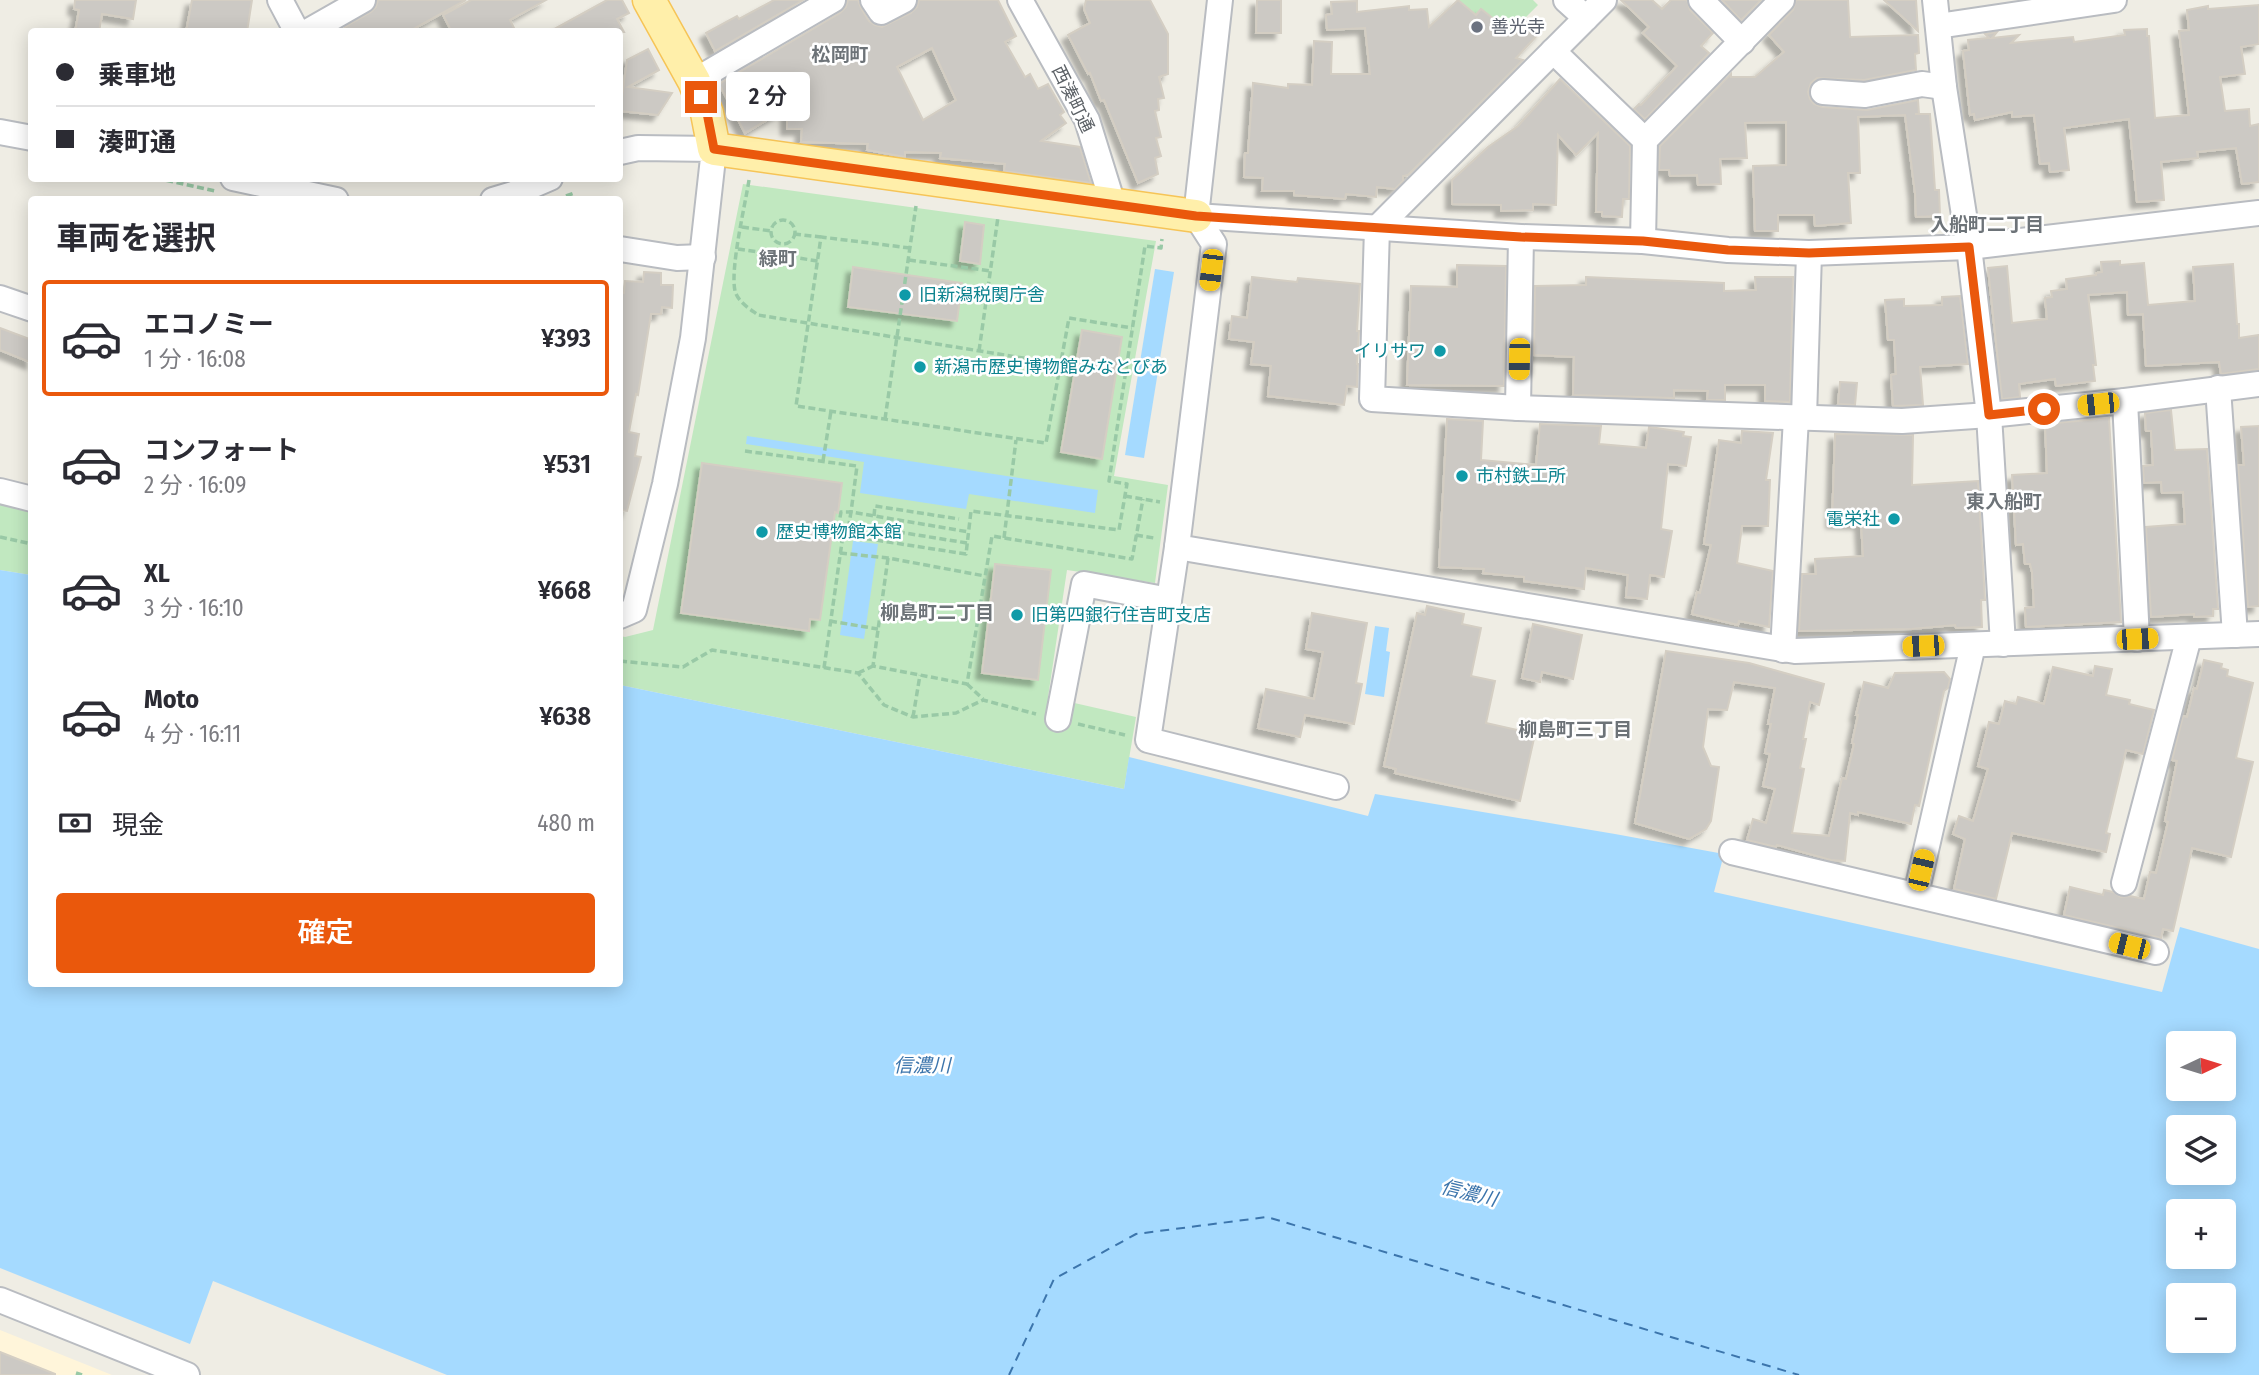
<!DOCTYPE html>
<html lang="ja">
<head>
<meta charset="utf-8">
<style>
  body { margin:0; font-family:"Fira Sans Condensed","Noto Sans JP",sans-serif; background:#f2f2f3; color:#2b2b33; height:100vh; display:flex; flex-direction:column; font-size:26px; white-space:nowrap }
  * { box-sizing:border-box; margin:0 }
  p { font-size:23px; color:#7c7c81 }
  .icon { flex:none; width:38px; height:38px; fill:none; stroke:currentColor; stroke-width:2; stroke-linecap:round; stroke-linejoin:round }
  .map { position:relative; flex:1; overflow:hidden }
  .side { position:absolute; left:28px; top:196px; width:595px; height:791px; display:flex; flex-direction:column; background:#fff; border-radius:7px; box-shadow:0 4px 18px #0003 }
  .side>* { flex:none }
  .hud { position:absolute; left:28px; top:28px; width:595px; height:154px; border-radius:7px; box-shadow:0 4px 18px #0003; display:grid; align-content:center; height:154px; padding:0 28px; background:#fff }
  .needle { width:46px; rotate:86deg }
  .controls { position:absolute; left:2166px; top:1031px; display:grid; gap:14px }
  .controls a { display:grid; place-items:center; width:70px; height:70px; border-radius:7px; background:#fff; box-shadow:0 4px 18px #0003; font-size:35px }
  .end { position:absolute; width:32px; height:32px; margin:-16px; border:9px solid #ea580c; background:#fff; box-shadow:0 0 0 4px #fff }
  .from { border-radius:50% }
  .bubble { position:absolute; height:49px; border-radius:7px; background:#fff; box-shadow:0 4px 18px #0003; font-size:23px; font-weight:600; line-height:49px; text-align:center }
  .car { position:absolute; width:21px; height:42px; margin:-21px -10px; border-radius:9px; box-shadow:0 0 5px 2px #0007; background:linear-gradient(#f5c518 24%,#345 0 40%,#f5c518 0 76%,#345 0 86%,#f5c518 0) }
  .hud b { display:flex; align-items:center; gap:24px; height:66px; font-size:26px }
  .hud b+b { border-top:2px solid #e1e1e2 }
  .hud i { width:18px; height:18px; background:#2b2b33 }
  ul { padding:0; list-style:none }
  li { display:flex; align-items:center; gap:21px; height:116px; margin:0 14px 10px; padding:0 14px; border:4px solid transparent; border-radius:7px }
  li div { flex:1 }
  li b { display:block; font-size:26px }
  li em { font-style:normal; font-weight:600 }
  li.active { border-color:#ea580c }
  li>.icon { width:63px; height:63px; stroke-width:1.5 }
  h2 { padding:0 28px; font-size:32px; line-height:84px }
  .pay { display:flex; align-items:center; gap:18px; height:77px; padding:0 28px; font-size:26px }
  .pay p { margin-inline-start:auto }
  .button { display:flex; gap:14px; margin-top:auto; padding:14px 28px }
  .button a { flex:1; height:80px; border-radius:7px; background:#ea580c; color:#fff; font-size:28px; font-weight:600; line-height:80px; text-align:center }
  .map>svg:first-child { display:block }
</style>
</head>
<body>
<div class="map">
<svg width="2259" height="1375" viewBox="0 0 2259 1375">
  <defs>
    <filter id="shadow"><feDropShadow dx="-6" dy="6" stdDeviation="2" flood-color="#0004"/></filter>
  </defs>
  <rect width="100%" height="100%" fill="#efede4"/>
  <polygon fill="#fff5da" points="0,1330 112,1375 0,1375"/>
  <g fill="#c1e8c0">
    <polygon points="1459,0 1533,0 1538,5 1507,36 1496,21 1482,9 1476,15"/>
    <polygon points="743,184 1156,241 1114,476 1168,485 1155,583 1067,570 1048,697 1136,717 1124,789 620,685 620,636 625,637 653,630"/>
    <polygon points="0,502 31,509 31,575 0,570"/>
  </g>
  <g fill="#a5daff" fill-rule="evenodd">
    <polygon points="1155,269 1174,272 1144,458 1125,455"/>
    <polygon points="747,436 1098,490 1095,513 969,494 966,509 860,493 864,462 746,444"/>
    <polygon points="853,541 878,544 864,639 840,635"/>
    <path d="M0,570L31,575L32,984H620V685L1124,789L1129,757L1368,816L1375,794L1615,834L1724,854L1714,892L2162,992L2180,927L2259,949V1375H447L213,1281L190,1344L0,1268ZM2179,1043H2224V1088H2179ZM2179,1127H2224V1172H2179ZM2179,1211H2224V1256H2179ZM2179,1295H2224V1340H2179Z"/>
    <polygon points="1375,626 1389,628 1386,651 1390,652 1384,697 1365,694"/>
  </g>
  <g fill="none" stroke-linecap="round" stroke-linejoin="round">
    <polyline stroke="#3c75ac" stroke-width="2" stroke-dasharray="9 7" stroke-linecap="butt" points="1009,1375 1054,1279 1136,1234 1267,1217 1799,1375"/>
  </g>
  <g fill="#ccc9c4" stroke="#d4cec3" stroke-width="2" fill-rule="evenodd" filter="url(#shadow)">
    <polygon points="75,0 136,0 133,19 102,14 99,32 75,32 79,10 74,9"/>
    <polygon points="192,0 252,0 247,32 186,32"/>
    <polygon points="378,0 466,0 408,32 345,32 345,27 371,12 376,7"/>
    <polygon points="471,0 546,0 510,20 516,32 452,32 443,15"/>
    <polygon points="607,0 622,0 629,13 617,19 624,32 549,32"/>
    <polygon points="774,0 803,0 715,51 706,33 737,16 739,19"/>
    <path d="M848,0H858L861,8L869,21L875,25L882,27L911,13L917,7L919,0H998L1016,36L1005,42L1025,77L1030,74L1038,89L1048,84L1064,112L1060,115L1066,123L1041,141L1080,147L1091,183L1004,171L1005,164L940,158L941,153L905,152V157L867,150L868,144L801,142L802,129H787V108L745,133L719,84L840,13L846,7ZM932,48L956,100L923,120L897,67Z"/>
    <polygon points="1086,0 1150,0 1168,34 1168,74 1159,77 1164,98 1158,99 1159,110 1155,111 1161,137 1156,138 1161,156 1155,158 1158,174 1138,183 1104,100 1101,101 1090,73 1088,74 1068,35 1090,23 1084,9"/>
    <polygon points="1257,0 1281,0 1281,33 1256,33"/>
    <polygon points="1458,0 1476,15 1481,9 1514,35 1528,20 1541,31 1516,58 1523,60 1408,175 1403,176 1403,181 1395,189 1377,187 1376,197 1346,194 1345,199 1294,195 1294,191 1262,191 1263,178 1244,177 1245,153 1248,153 1253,83 1288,88 1288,84 1312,85 1314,41 1332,42 1331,74 1370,74 1365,28 1327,30 1326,15 1332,14 1331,2 1357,1 1357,12 1409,6 1409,10 1427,9 1429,27"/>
    <polygon points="1621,0 1652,0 1662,9 1671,0 1687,0 1690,10 1713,33 1701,46 1709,53 1645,119 1634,109 1639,104 1641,105 1677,66 1643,33 1649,27"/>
    <polygon points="1722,0 1761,0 1741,20"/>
    <polygon points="1796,0 1848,0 1850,37 1918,35 1919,53 1915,54 1916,70 1864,80 1817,78 1811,83 1808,92 1810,99 1814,104 1822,107 1867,110 1918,100 1919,114 1915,114 1930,114 1935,190 1939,190 1940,216 1916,217 1915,193 1905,115 1858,117 1860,173 1848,173 1851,223 1815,226 1814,215 1778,215 1778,231 1755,231 1753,166 1786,165 1786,122 1745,123 1747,158 1720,159 1721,184 1698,185 1697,175 1670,176 1669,170 1659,170 1660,146 1731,74 1731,77 1755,77 1784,52 1769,35 1793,10"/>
    <polygon points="1884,0 1916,0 1918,31"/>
    <polygon points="2259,5 2259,44 2241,47 2245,74 2220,77 2225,111 2249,109 2250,126 2259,124 2259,182 2242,184 2236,148 2197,152 2198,158 2161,162 2164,200 2137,202 2129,119 2064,128 2069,170 2050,172 2049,163 2040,164 2034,115 2012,117 2012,112 1975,120 1974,114 1970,115 1963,51 1969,50 1968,40 1989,38 1985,34 1997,32 1992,38 2019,35 2011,43 2073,37 2074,42 2125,35 2124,30 2147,29 2147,36 2149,36 2155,118 2189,115 2179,31 2189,30 2187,10 2208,6 2208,9"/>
    <polygon points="648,49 659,70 628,87 672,93 658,115 620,111 627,60"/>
    <polygon points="1560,79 1630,146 1629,199 1623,199 1622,217 1602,216 1602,212 1596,212 1598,133 1576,155 1558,135 1556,205 1533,204 1533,210 1501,211 1501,205 1452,204 1452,180 1488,147 1518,126"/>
    <polygon points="965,222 984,225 980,264 960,261"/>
    <polygon points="2120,261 2120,265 2144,263 2148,305 2195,301 2193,267 2233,264 2237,324 2239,324 2239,338 2259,335 2259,369 2221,374 2219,362 2146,366 2143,314 2128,315 2127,292 2088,295 2096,365 2093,365 2095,381 2056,386 2055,379 2019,384 2020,397 2002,399 1988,268 2007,266 2012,323 2047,319 2045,298 2052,297 2051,291 2067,289 2066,279 2096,275 2096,273 2102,272 2101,262"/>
    <polygon points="1457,265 1506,266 1504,386 1407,385 1411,286 1457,287"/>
    <polygon points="853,267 962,283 957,321 848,307"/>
    <polygon points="644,272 661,273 661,285 673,285 672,308 662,307 661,314 651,314 638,395 636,394 629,432 639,434 635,456 641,457 627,511 620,510 620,293 624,293 625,281 643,282"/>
    <polygon points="1252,277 1297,282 1298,278 1360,284 1357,331 1359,331 1357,364 1358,364 1357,387 1347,386 1344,405 1268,396 1271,366 1251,364 1254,342 1229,339 1232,316 1247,318"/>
    <polygon points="1586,277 1724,283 1724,291 1756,290 1755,277 1793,277 1790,402 1765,401 1765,385 1725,385 1725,400 1707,400 1708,391 1674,390 1674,398 1573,395 1574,357 1534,355 1535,286 1586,285"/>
    <polygon points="1960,296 1968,364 1920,367 1923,405 1893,406 1891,375 1896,374 1894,340 1888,340 1885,300 1904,299 1904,306 1942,305 1942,297"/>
    <polygon points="0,328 32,340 32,363 0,350"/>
    <polygon points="1082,330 1122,337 1102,459 1061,452"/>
    <polygon points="1840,382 1857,383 1855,405 1838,404"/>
    <polygon points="2171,410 2175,450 2207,449 2218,609 2213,609 2213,616 2194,617 2194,614 2151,617 2146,527 2185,524 2183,492 2162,493 2161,482 2144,483 2143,466 2153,465 2151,431 2146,431 2145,413"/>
    <polygon points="2109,418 2121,622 2026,627 2025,608 2034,607 2032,572 2030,564 2025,564 2023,544 2016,545 2012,475 2047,473 2045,424"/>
    <polygon points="1447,419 1483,421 1481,460 1536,465 1540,424 1601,426 1599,444 1646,448 1649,427 1684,432 1683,436 1691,437 1686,466 1668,464 1661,529 1672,531 1664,577 1650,575 1647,599 1626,597 1628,575 1586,568 1584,589 1524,581 1524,577 1483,573 1484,569 1439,567"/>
    <polygon points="2259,426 2259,606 2248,607 2238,465 2244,465 2241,427"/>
    <polygon points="1742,431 1773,433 1766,480 1770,480 1768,526 1742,526 1737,563 1773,571 1769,627 1739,621 1738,625 1692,614 1697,592 1700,593 1711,545 1704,544 1719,440 1741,443"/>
    <polygon points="1835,434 1913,435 1912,485 1978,481 1985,600 1981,600 1982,627 1956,628 1955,625 1912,629 1799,631 1802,574 1816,574 1815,559 1863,556 1861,523 1832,522"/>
    <polygon points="702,463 842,483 838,513 835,512 820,620 810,619 809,631 681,613"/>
    <polygon points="995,564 1051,570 1038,680 982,673"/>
    <polygon points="1427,606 1464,614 1462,624 1481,628 1471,676 1495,681 1486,723 1535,734 1520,801 1395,773 1396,769 1384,766 1417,613 1425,615"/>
    <polygon points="1312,613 1367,623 1356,683 1362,684 1354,724 1305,715 1300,737 1258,728 1266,689 1314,699 1323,652 1306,649"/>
    <polygon points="1533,624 1582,635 1573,679 1542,672 1540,682 1522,678"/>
    <polygon points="1666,651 1749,663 1824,684 1819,705 1810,702 1803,739 1806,739 1800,768 1804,769 1792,833 1829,836 1842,778 1846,779 1854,744 1852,743 1858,715 1856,715 1864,682 1888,688 1895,673 1944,672 1950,679 1948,688 1944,691 1919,806 1915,805 1911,824 1858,812 1858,815 1850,813 1845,861 1831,860 1777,845 1776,847 1747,840 1753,819 1766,823 1775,789 1763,786 1770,754 1765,753 1771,724 1768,724 1775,688 1734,682 1727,710 1708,709 1703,747 1711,766 1719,767 1711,821 1706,829 1689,839 1635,823"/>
    <polygon points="2204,660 2222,664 2221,668 2228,670 2227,676 2253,683 2236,758 2253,762 2231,857 2192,848 2173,931 2163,929 2161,938 2064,915 2070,887 2103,895 2104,890 2113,892 2121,897 2130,896 2144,899 2150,872 2156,873 2168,822 2165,821 2177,761 2172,760 2183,716 2187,717 2194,688 2197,689"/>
    <polygon points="2095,666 2112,669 2106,695 2130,700 2129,704 2154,710 2143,754 2126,750 2106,833 2110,834 2106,852 2012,833 1996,899 1954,889 1965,839 1953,834 1959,816 1973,821 1988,769 1978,766 1989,722 1999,724 2005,701 2016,704 2018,697 2044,704 2053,667 2093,676"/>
    <polygon points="0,1352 55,1374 55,1375 0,1375"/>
  </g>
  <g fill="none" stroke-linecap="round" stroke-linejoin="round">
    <g stroke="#b9bcc1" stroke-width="28">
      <g id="minor">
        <polyline points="280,0 297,32"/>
        <polyline points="873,0 881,12 904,0"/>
        <polyline points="1020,0 1087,120 1113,204"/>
        <polyline points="1220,0 1196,216 1214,244 1177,547 1795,651 2259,634"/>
        <polyline points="1566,0 1586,18"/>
        <polyline points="1604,0 1377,228 1372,399 1518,408 1902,421 1989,415 2125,401 2259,384"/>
        <polyline points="1701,0 1742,42"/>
        <polyline points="1935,0 1944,87 1969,247 1989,415 2003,644"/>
        <polyline points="1938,26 2114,0"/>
        <polyline points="307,32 363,0"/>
        <polyline points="1553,51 1645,140"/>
        <polyline points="694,81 833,0"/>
        <polyline points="1823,92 1865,95 1922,84 1944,87"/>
        <polyline points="0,132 32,138"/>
        <polyline points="620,152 638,148 714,149 693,338 665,484 634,610 620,616"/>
        <polyline points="233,178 336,200"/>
        <polyline points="493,200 513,194 550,178"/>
        <polyline points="1196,216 1521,237 1643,241 1728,250 1809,253 1969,247 2259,213"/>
        <polyline points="1643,241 1645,140 1782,0"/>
        <polyline points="620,249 677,258 703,257"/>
        <polyline points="0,298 32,309"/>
        <polyline points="2218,388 2235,635"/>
        <polyline points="2125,401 2137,639"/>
        <polyline points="1518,408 1521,237"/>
        <polyline points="1804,418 1809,253"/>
        <polyline points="0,491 32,499"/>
        <polyline points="1177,547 1148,740 1336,787"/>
        <polyline points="1783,650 1796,418"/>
        <polyline points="1058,719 1084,584 1169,600"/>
        <polyline points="1732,852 2156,952"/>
        <polyline points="2124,883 2189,637"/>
        <polyline points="1916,894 1973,645"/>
        <polyline points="0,1300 187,1375"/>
      </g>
    </g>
    <g stroke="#f6c457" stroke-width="35">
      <polyline id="major" points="649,0 694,81 707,113 714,149 1196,216"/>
    </g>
    <g stroke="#99c9a6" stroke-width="3.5" stroke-dasharray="7 3.5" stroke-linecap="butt">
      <polyline points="156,178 215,191"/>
      <path d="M749,180C745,206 730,268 735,291C738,302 750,309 758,315L1060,364"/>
      <polyline points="566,196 574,193"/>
      <circle cx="783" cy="232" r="12"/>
      <polyline points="742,227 771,231"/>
      <polyline points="794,234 821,237"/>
      <polyline points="910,248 821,237 796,406 1046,443 1069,318 1132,328"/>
      <polyline points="738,249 818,261"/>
      <polyline points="909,260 991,271"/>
      <polyline points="979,351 998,217"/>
      <polyline points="885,419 916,206"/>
      <polyline points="745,451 857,466 851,512 841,512 837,534 843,535"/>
      <polyline points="823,461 831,411"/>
      <polyline points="1125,496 1160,502"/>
      <polyline points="874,516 875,506 959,519"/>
      <polyline points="1136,535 1154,538"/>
      <polyline points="0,537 32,544"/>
      <polyline points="1004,538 1016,440"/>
      <polyline points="967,543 849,524 851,512 969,532"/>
      <polyline points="840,553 888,558 985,576"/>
      <polyline points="888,558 873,666 967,684 992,536 1132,559 1143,499"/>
      <polyline points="830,621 878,629"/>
      <polyline points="620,661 683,667 712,650 858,673 884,705 913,717 956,713 983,700 1036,714"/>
      <polyline points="824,668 843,535 966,554 971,511 1119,530 1127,484 1109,481 1145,246 1161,248 1162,239"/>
      <polyline points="858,673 873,666"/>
      <polyline points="967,684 983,699"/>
      <polyline points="913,717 920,675"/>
      <polyline points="1078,724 1125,735"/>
      <polyline points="76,1373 82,1375"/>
    </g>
    <use href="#minor" stroke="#fff" stroke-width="24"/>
    <use href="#major" stroke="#ffefaa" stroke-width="32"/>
  </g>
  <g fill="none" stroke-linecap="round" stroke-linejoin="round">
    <polyline stroke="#ea580c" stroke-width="9" points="701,97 707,113 714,149 1196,216 1521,237 1643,241 1728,250 1809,253 1969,247 1989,415 2044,409"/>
  </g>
  <circle fill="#6b7280" stroke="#fff" stroke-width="2.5" cx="1477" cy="27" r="7"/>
  <g fill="#0f9aa8" stroke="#fff" stroke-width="2.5">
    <circle cx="905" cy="295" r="7"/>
    <circle cx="1440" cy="351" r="7"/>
    <circle cx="920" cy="367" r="7"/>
    <circle cx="1462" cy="476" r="7"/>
    <circle cx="1894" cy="519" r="7"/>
    <circle cx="762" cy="532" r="7"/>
    <circle cx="1017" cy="615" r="7"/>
  </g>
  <g text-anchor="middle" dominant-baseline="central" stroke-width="5" stroke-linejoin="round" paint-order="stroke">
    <g font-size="18" fill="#5b616d" stroke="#fff" text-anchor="start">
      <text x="1491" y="27">善光寺</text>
    </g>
    <g font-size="18" fill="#5c6166" stroke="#fff">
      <text transform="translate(1073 99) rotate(64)">西湊町通</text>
    </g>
    <g font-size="18" fill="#0d838f" stroke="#fff" text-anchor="start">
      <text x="919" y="295">旧新潟税関庁舎</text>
      <text x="1426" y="351" text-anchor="end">イリサワ</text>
      <text x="934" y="367">新潟市歴史博物館みなとぴあ</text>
      <text x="1476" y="476">市村鉄工所</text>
      <text x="1880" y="519" text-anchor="end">電栄社</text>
      <text x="776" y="532">歴史博物館本館</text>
      <text x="1031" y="615">旧第四銀行住吉町支店</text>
    </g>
    <g font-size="19" font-weight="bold" fill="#6d7378" stroke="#fff">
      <text x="840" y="54">松岡町</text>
      <text x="1987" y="224">入船町二丁目</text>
      <text x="778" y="258">緑町</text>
      <text x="2004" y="501">東入船町</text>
      <text x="937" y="612">柳島町二丁目</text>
      <text x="1575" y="729">柳島町三丁目</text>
    </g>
    <g font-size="19" font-style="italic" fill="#3c75ac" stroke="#fff">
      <text x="922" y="1065">信濃川</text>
      <text transform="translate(1469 1193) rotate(14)">信濃川</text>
    </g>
  </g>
</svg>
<div class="controls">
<a><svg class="needle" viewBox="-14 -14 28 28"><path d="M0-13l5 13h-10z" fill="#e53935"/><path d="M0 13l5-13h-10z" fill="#7c7c81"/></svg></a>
<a><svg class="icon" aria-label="layers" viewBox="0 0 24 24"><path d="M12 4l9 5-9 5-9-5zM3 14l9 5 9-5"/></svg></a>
<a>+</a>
<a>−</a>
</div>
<i class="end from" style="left:2044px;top:409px"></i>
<i class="end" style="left:701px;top:97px"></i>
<div class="bubble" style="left:726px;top:72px;width:84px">2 分</div>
<i class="car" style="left:1211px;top:270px;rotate:187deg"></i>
<i class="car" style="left:1519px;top:359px;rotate:181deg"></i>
<i class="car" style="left:2098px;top:404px;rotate:264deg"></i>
<i class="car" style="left:2137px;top:639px;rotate:88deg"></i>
<i class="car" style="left:1923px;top:646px;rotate:268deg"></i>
<i class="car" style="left:1921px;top:870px;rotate:13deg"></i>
<i class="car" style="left:2129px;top:946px;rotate:284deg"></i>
<div class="hud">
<b><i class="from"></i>乗車地</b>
<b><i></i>湊町通</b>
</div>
<section class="side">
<h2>車両を選択</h2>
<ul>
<li class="active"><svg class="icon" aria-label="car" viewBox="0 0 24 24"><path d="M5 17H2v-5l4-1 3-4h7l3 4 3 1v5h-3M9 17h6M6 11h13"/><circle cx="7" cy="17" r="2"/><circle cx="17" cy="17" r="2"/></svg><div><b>エコノミー</b><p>1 分 · 16:08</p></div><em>¥393</em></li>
<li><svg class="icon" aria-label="car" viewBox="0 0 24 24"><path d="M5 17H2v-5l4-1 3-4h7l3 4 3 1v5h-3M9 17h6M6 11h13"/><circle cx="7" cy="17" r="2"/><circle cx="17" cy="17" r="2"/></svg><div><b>コンフォート</b><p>2 分 · 16:09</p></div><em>¥531</em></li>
<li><svg class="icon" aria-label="car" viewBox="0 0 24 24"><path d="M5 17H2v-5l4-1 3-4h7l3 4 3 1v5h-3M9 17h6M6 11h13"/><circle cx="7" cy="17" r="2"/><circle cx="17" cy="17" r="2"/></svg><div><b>XL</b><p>3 分 · 16:10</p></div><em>¥668</em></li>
<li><svg class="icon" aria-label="car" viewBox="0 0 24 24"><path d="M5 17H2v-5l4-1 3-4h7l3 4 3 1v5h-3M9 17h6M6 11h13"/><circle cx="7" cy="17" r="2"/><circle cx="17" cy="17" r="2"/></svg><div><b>Moto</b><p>4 分 · 16:11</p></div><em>¥638</em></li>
</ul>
<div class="pay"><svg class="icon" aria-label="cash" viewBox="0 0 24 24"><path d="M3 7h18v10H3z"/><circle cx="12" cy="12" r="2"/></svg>現金<p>480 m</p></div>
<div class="button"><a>確定</a></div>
</section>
</div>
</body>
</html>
